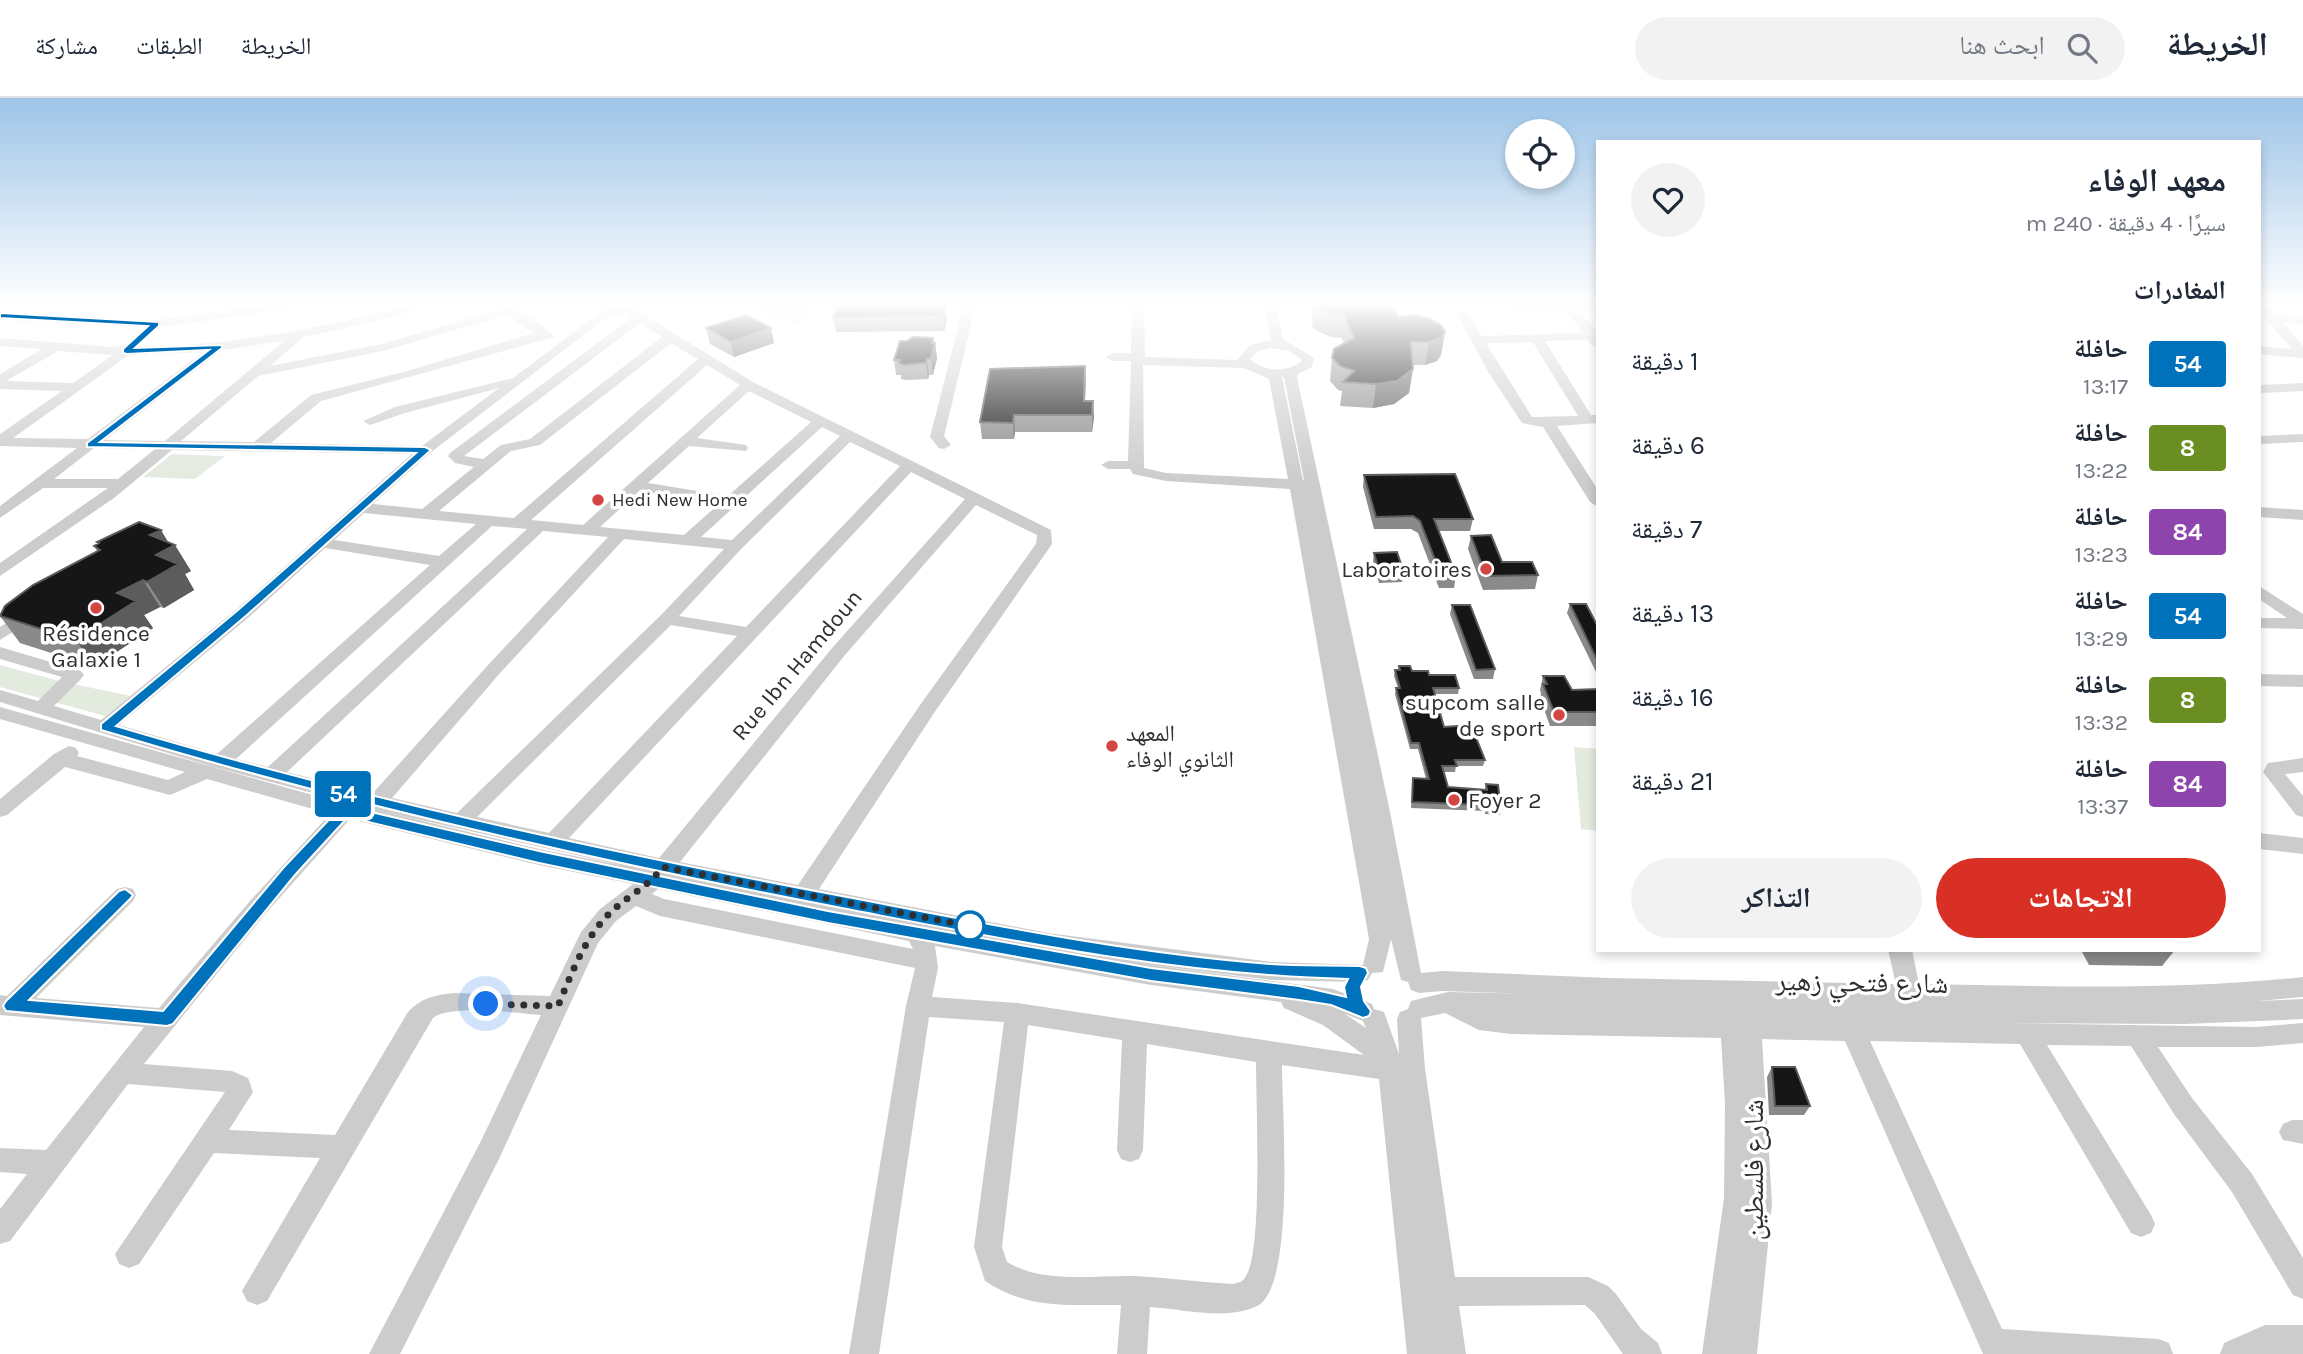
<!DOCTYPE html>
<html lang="ar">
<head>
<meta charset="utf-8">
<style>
  body { margin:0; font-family:Karla,"Noto Naskh Arabic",sans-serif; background:#f2f2f3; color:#1f2937; direction:rtl; height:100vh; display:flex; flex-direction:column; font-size:26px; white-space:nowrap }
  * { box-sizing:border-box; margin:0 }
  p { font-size:23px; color:#747a83 }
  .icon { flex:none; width:38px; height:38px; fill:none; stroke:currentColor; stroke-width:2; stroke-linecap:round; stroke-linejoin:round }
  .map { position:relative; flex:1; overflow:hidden; direction:ltr }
  .details { position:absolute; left:1596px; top:42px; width:665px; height:812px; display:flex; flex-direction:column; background:#fff; border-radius:0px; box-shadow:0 4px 10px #0003; direction:rtl }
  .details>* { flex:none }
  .badge { padding:0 14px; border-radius:5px; font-size:24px; line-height:46px }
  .controls { position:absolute; left:1505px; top:21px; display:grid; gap:14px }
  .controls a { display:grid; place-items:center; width:70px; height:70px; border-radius:50%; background:#fff; box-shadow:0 4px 10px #0003; font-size:35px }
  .you { position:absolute; width:35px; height:35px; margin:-18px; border:5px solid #fff; border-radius:50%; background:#1a73e8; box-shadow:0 0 0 10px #1a73e833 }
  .map>.badge { position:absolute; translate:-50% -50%; box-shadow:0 0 0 4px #fff }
  h2 { padding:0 35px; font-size:26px; line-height:63px }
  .round { display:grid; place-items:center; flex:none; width:74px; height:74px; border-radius:37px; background:#f2f2f3 }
  .headline { display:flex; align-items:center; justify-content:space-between; height:119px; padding:0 35px }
  h1 { font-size:33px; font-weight:700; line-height:52px }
  .action { display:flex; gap:14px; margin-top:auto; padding:14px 35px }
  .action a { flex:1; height:80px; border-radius:42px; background:#d93025; color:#fff; font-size:28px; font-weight:700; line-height:80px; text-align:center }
  .action a+a { background:#f2f2f3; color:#1f2937 }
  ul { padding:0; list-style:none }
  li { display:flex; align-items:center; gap:21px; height:84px; padding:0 35px }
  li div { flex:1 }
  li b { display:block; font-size:26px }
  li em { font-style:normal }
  li .badge { min-width:77px; font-weight:700; text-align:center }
  header { display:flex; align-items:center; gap:42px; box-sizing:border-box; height:98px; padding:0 35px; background:#fff; border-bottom:2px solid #e0e1e3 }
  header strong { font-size:33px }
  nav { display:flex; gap:38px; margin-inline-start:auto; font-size:24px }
  .search { width:490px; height:63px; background:#f2f2f3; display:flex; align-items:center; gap:18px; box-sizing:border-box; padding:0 24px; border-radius:38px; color:#747a83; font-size:26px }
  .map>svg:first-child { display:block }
</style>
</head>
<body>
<header>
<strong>الخريطة</strong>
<div class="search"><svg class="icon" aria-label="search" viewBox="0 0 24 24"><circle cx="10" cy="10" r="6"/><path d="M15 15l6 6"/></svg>ابحث هنا</div>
<nav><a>الخريطة</a><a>الطبقات</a><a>مشاركة</a></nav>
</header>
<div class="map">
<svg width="2303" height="1256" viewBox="0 0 2303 1256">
  <rect width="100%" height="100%" fill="#fff"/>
  <!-- green -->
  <path fill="#e3eade" d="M761 206H809L799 227 782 218 774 220 753 209Z
    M172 356 221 358H225L195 381 143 379Z
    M0 567 63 584 131 598 105 618 0 589Z
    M1574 649 1598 651V733L1581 731Z"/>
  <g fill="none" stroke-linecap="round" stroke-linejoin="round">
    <!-- minor -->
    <path fill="#ccc" fill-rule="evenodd" d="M267 206H297L291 210 156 230 0 222V214L156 222Z
      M414 206H434L396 218 304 239 270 268 381 246 498 212 493 206C513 206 541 225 555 239L321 303 271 345 422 348 499 290 405 315 370 327 363 323 395 309 513 280 599 215 602 211 598 206 631 209 753 284 1051 432 1052 446 934 615 819 791 1048 835 1272 864 1363 867 1369 841 1290 391 1166 383 1133 376 1130 371H1108L1101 367 1108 363H1128L1131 263H1112L1106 259 1112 255H1131L1132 206H1144L1145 259 1237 262 1250 247 1271 242 1264 206H1276L1283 241 1314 260 1312 269 1298 276 1297 280 1389 709 1421 875 1442 873 1609 880 1896 886 1888 852H1912L1919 886C2048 888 2175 893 2303 879V899L2259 903 2303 901V921L2184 926 2002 925 2257 929 2303 925V945L2257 949H2158L2192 1000 2252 1076 2303 1160V1201L2293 1197 2232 1094 2174 1016 2131 948 2047 947 2151 1117 2155 1126 2151 1135 2141 1139 2131 1135 2020 946 1870 943 2002 1231 2158 1241 2169 1245 2173 1256H1983L1845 943 1762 941 1772 1106 1757 1256H1702L1724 1100 1725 1006 1721 940 1511 936 1479 932 1445 915 1421 920 1425 971 1455 1179H1588L1608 1188 1616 1196 1641 1231 1658 1245 1662 1256H1623L1595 1216 1585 1207 1459 1208 1466 1256H1407L1379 981 1282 967C1282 1011 1296 1189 1257 1208 1226 1223 1184 1211 1150 1209L1147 1256H1117L1121 1207C1069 1206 1030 1213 985 1183L974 1149 1004 924 929 919 879 1256H849L906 908 915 870 660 818 636 808 616 823 598 845 499 1061 400 1256H369L481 1043 541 917C518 915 450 906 433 920L267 1203 257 1207 247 1203 242 1193 320 1060 214 1055 139 1166 129 1170 119 1166 115 1156 225 994 128 986 10 1143 0 1146V1111L27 1076 0 1074V1050L46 1052 144 929 0 917V897L7 898 117 791 125 789 133 791 136 797 133 803 36 900 159 910 250 803 330 716 207 681 170 697 65 669 7 717 0 719V701L54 656 69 648 76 650 79 655 77 658 168 682 185 674 0 621V609L341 705 343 703 214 669 0 604V592L38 603 62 579 0 561V549L81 573 84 577 81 581 54 608 101 622 237 511 412 356 172 352 114 400 0 478V465L108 390H43L0 420V408L77 350 0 348V336L62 293 0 291V276L42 251 0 248V240L112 249 130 246 136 249C231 248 322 230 414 206ZM611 216H624L631 220 450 355 448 358 455 365 474 369 422 411 373 406 430 355ZM506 217 534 235 407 273 311 297 254 344 181 343 258 278 383 253ZM640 225 662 239 530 341 501 347 483 361 464 358ZM284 243 165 343 105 342 222 252ZM671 245 698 261 514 420 439 413 511 353 540 347ZM1271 250 1289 253 1301 261V264C1284 275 1265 274 1250 261L1258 253ZM58 253 113 257 73 285 6 283ZM203 254 88 341 13 340 129 257ZM707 267 740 287 583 427 531 422ZM1143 267 1244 270 1269 281 1288 381 1166 375 1144 370ZM1282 279H1284L1304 382H1303ZM749 293 811 324 728 398 648 385 689 348 746 353 748 350 746 347 697 340ZM822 329 840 338 732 442 701 439ZM850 344 900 368 746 529 679 518 742 450ZM94 350 155 351 118 381H54ZM911 374 965 401 833 549 659 760 569 740ZM639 393 719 406 684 437 600 429ZM976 407 1037 437 1036 446 920 607 798 787 680 764 845 557ZM364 415 476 426 439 458 334 442ZM492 428 527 431 268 669 236 661ZM543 433 608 439 489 566 372 696 287 674ZM624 441 724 451 661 517 457 715 392 700 501 574ZM325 450 430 467 217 656 119 627 249 519ZM671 527 737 538 549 735 477 719ZM381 713 625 768 539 751ZM350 721 539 767 633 786 600 811 581 834 550 898 454 895C435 897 421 900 408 914L335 1037 229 1032 253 994 248 980 232 973 144 966 266 815ZM658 791 909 843 913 851 664 801 652 796ZM1391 841 1401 882 1408 884 1411 892 1419 895 1442 893 1532 896 1448 894 1411 903 1408 911 1400 914 1397 921 1399 956 1384 914 1374 911 1372 906 1333 891 1128 864 1272 882 1360 884 1368 882 1372 875 1383 874ZM935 848 1151 887 1281 904 1284 910 1323 927 1364 957 1017 905 932 899 938 870ZM1345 916 1363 923 1366 930ZM1028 927 1122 942 1117 1052 1121 1061 1130 1064 1139 1061 1143 1052 1147 946 1256 964C1256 1003 1263 1152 1246 1178 1243 1184 1238 1185 1233 1186 1200 1184 1168 1180 1135 1178 1094 1177 1042 1186 1007 1164L1002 1149Z
      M964 206H976L944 338 951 347 944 351 939 350 930 339Z
      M1486 206H1598V213H1579L1598 234V249L1593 248 1588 242 1545 243 1591 317H1598V325L1557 328 1598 392V409L1590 404 1543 329 1522 325 1487 272 1456 214 1466 211 1482 238 1583 235 1566 213 1492 210ZM1533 244 1578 318 1532 319 1486 245Z
      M2259 206H2266L2276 217 2303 218V226L2282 224 2303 248V260L2259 256V248L2292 251 2259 213Z
      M2303 285V293L2259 295V287Z
      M2303 336V344L2259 346V338Z
      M2259 409 2303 412V422L2259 419Z
      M2259 488 2303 516V531L2259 530V520H2287L2259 501Z
      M31 510 40 515 37 519 0 542V529Z
      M2259 576 2303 577V589L2259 588Z
      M2303 660V674L2285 676 2303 698V719L2296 717 2263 674 2268 665Z
      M2259 735 2303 740V756L2259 751Z
      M2292 1022H2303V1046L2283 1042 2279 1034 2283 1026Z
      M2265 1227H2303V1256H2220L2224 1245Z"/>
  </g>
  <!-- wall -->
  <path fill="#8a8a8a" d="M945 206 947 221 944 233 836 234 833 219Z
    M1313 206H1386L1400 219 1445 234 1441 257 1437 263 1425 267H1413L1409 295 1394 306 1373 310 1340 308 1342 293 1338 292 1330 283 1332 260 1344 245 1342 240 1331 239 1317 233 1312 228Z
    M706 230H771L774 245 734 259 710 246Z
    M933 240 934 245H935L937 260 933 277H929L928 281 906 282 901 281V277H896L894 262 907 243Z
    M1085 268V303H1093L1094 319 1092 334H1015L1014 341H982L980 324Z
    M1364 377 1473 421 1470 433H1439L1456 477 1454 490H1439L1418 435 1411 431H1374L1363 389Z
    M1471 438 1502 464 1538 477 1535 491 1483 492 1468 451Z
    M97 444H168L191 473 185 476 194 492 164 510 160 509 144 517 153 530 112 557 114 560 95 569 20 545 0 518 98 454 94 448 98 445Z
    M1374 455 1404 475 1402 484 1379 485 1373 464Z
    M1570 506 1598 529V578L1567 515Z
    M1452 507 1495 571 1493 581H1474L1450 516Z
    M1399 568 1412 573 1429 577 1459 590 1458 596H1434L1444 629 1485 662 1483 668H1456L1455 674H1444L1448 689 1485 692 1486 686 1501 711 1500 717 1485 716V713L1411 710 1413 680 1426 681 1418 651H1410L1395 596 1396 590H1398L1394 578 1395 572H1398Z
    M1543 578 1572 592 1598 591V628H1550L1540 600 1541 595 1540 592Z
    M2081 852H2175L2162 868 2089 867Z
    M1772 969 1810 1008 1804 1017H1769L1767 979Z"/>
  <!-- shaded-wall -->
  <path fill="#5c5c5c" d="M945 206 947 221 944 233 943 218Z
    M771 230 774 245 734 259 731 244Z
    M1445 234 1441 257 1437 263 1425 267 1429 244Z
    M933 240 934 248 935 245 937 260 933 277 931 261Z
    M927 261 929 277 928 281 926 265Z
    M1085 268 1086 284 1084 319V303Z
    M1413 271 1409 295 1394 306 1373 310 1376 286Z
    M1093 303 1094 319 1092 334V317Z
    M1014 317 1015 334 1014 341 1013 325Z
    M161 432 171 449 175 447 191 473 185 476 194 492 164 510 147 484 156 457 150 437Z
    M143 482 160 509 144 517 153 530 112 557 114 560 95 569 76 542 92 531 117 495Z"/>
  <!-- building -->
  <path fill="#161616" stroke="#5c5c5c" stroke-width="2" d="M838 206H945L943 218 833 219Z
    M1314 206H1386L1400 219 1415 217 1430 221 1441 227 1445 234 1441 240 1429 244H1411L1413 271 1397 283 1376 286 1343 284 1354 273 1340 268 1332 260 1334 251 1354 240 1344 217 1333 216 1319 211Z
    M746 217 771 230 731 244 706 230Z
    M913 239 933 240 932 245H935L931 261H927L926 265 904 267 899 265 900 262H894L900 243H907Z
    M1085 268 1084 303H1093L1092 317H1014L1013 325 980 324 990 271Z
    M1455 376 1473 421H1434L1456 477H1441L1420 423 1413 418 1376 419 1364 377Z
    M139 424 161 432 150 437 175 447 156 457 178 466 147 484 143 482 117 495 136 503 92 531 96 532 76 542 0 518 5 508 33 487 100 452 94 448 99 445 97 444Z
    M1491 437 1502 464H1532L1538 477 1486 478 1471 438Z
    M1397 454 1404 475 1380 476 1374 455Z
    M1570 506H1586L1598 529V564Z
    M1452 507H1470L1495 571 1476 572Z
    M1399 568H1410L1412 573H1428L1429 577H1455L1459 590H1433L1444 629 1471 627 1485 662H1455L1457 668H1442L1448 689 1487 692 1486 686 1498 687 1501 711 1487 710 1486 707 1412 704 1413 680 1429 681 1419 645H1411L1396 590H1400L1395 572H1400Z
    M1543 578H1564L1572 592 1598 591V614H1554L1543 586H1547Z
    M1772 969H1795L1810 1008H1775Z"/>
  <!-- sky -->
  <linearGradient id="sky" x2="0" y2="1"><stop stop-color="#9dc4e8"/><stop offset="0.54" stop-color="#fff"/><stop offset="1" stop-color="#fff" stop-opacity="0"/></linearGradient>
  <rect width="2303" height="382" fill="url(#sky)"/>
  <!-- line -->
  <path fill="#0072bc" stroke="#fff" stroke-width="2" d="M0 215 159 224V228L135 250 222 247V250L100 344 425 349 431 352 247 517 116 628C354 699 598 752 842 798 984 825 1126 855 1270 866 1300 868 1330 867 1360 868L1366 870 1368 875 1361 889 1364 903 1371 913 1369 918 1363 920 1331 907 1299 902 1151 883 828 825 539 765 348 719 295 777 173 926 167 928 6 913 3 908 6 903 119 793 125 791 133 797 130 801 29 902 163 913 284 769 340 710 345 708 539 753 828 813 1151 870 1299 888 1346 899 1344 889 1348 881C1178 877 1013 843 847 811 596 763 346 706 101 632V626L238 512 416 355 87 349V345L209 252 127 256 123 255V251L148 228 0 220Z"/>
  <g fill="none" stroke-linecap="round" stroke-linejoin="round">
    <!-- walk -->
    <path stroke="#2f2f2f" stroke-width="7" stroke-dasharray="0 12.6" d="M486 906 558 908C571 877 583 843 607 818 624 800 648 789 663 769L974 829 970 828"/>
  </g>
  <!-- markers -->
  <g fill="#d24644" stroke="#fff" stroke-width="2.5">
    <circle cx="598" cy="402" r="7"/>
    <circle cx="1486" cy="471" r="7"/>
    <circle cx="96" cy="510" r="7"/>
    <circle cx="1559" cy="617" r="7"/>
    <circle cx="1112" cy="648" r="7"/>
    <circle cx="1454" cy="702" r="7"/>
  </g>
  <circle fill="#fff" stroke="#0072bc" stroke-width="3.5" cx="970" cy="828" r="14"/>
  <g text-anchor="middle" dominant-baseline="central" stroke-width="7" stroke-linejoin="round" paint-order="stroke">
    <!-- far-poi labels -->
    <g font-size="19" fill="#2f2f2f" stroke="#fff" text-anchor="start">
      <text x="612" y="402">Hedi New Home</text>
    </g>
    <!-- poi labels -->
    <g font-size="23" fill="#2f2f2f" stroke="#fff" text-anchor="end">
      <text x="1472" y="471">Laboratoires</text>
      <text x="96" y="535" text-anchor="middle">Résidence<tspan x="96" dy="26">Galaxie 1</tspan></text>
      <text x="1545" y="604">supcom salle<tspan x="1545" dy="26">de sport</tspan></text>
      <text x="1126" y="635" text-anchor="start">المعهد<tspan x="1126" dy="26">الثانوي الوفاء</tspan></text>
      <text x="1468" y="702" text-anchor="start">Foyer 2</text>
    </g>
    <!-- street labels -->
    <g font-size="23" fill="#2f2f2f" stroke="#fff">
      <text transform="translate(797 567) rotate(-50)">Rue Ibn Hamdoun</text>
    </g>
    <!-- near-street labels -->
    <g font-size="28" fill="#2f2f2f" stroke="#fff">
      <text transform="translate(1862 884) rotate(1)">شارع فتحي زهير</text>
      <text transform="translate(1753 1072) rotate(-90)">شارع فلسطين</text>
    </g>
  </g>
</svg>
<div class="controls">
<a><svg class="icon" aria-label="locate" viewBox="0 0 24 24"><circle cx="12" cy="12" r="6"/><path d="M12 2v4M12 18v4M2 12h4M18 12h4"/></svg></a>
</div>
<div class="you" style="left:486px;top:906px"></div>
<b class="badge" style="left:343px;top:696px;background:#0072bc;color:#fff">54</b>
<section class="details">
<div class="headline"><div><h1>معهد الوفاء</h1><p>سيرًا · 4 دقيقة · 240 m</p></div><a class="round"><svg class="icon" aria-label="heart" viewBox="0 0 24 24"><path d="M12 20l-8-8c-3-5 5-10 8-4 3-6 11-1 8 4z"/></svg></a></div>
<h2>المغادرات</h2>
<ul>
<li><span class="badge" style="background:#0072bc;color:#fff">54</span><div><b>حافلة</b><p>13:17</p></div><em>1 دقيقة</em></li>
<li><span class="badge" style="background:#6b8e23;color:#fff">8</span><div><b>حافلة</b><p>13:22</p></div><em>6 دقيقة</em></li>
<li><span class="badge" style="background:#8e44ad;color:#fff">84</span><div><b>حافلة</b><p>13:23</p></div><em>7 دقيقة</em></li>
<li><span class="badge" style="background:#0072bc;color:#fff">54</span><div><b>حافلة</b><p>13:29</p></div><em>13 دقيقة</em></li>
<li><span class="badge" style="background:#6b8e23;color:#fff">8</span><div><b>حافلة</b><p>13:32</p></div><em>16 دقيقة</em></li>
<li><span class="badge" style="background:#8e44ad;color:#fff">84</span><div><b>حافلة</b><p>13:37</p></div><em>21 دقيقة</em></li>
</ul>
<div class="action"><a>الاتجاهات</a><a>التذاكر</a></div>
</section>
</div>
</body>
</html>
